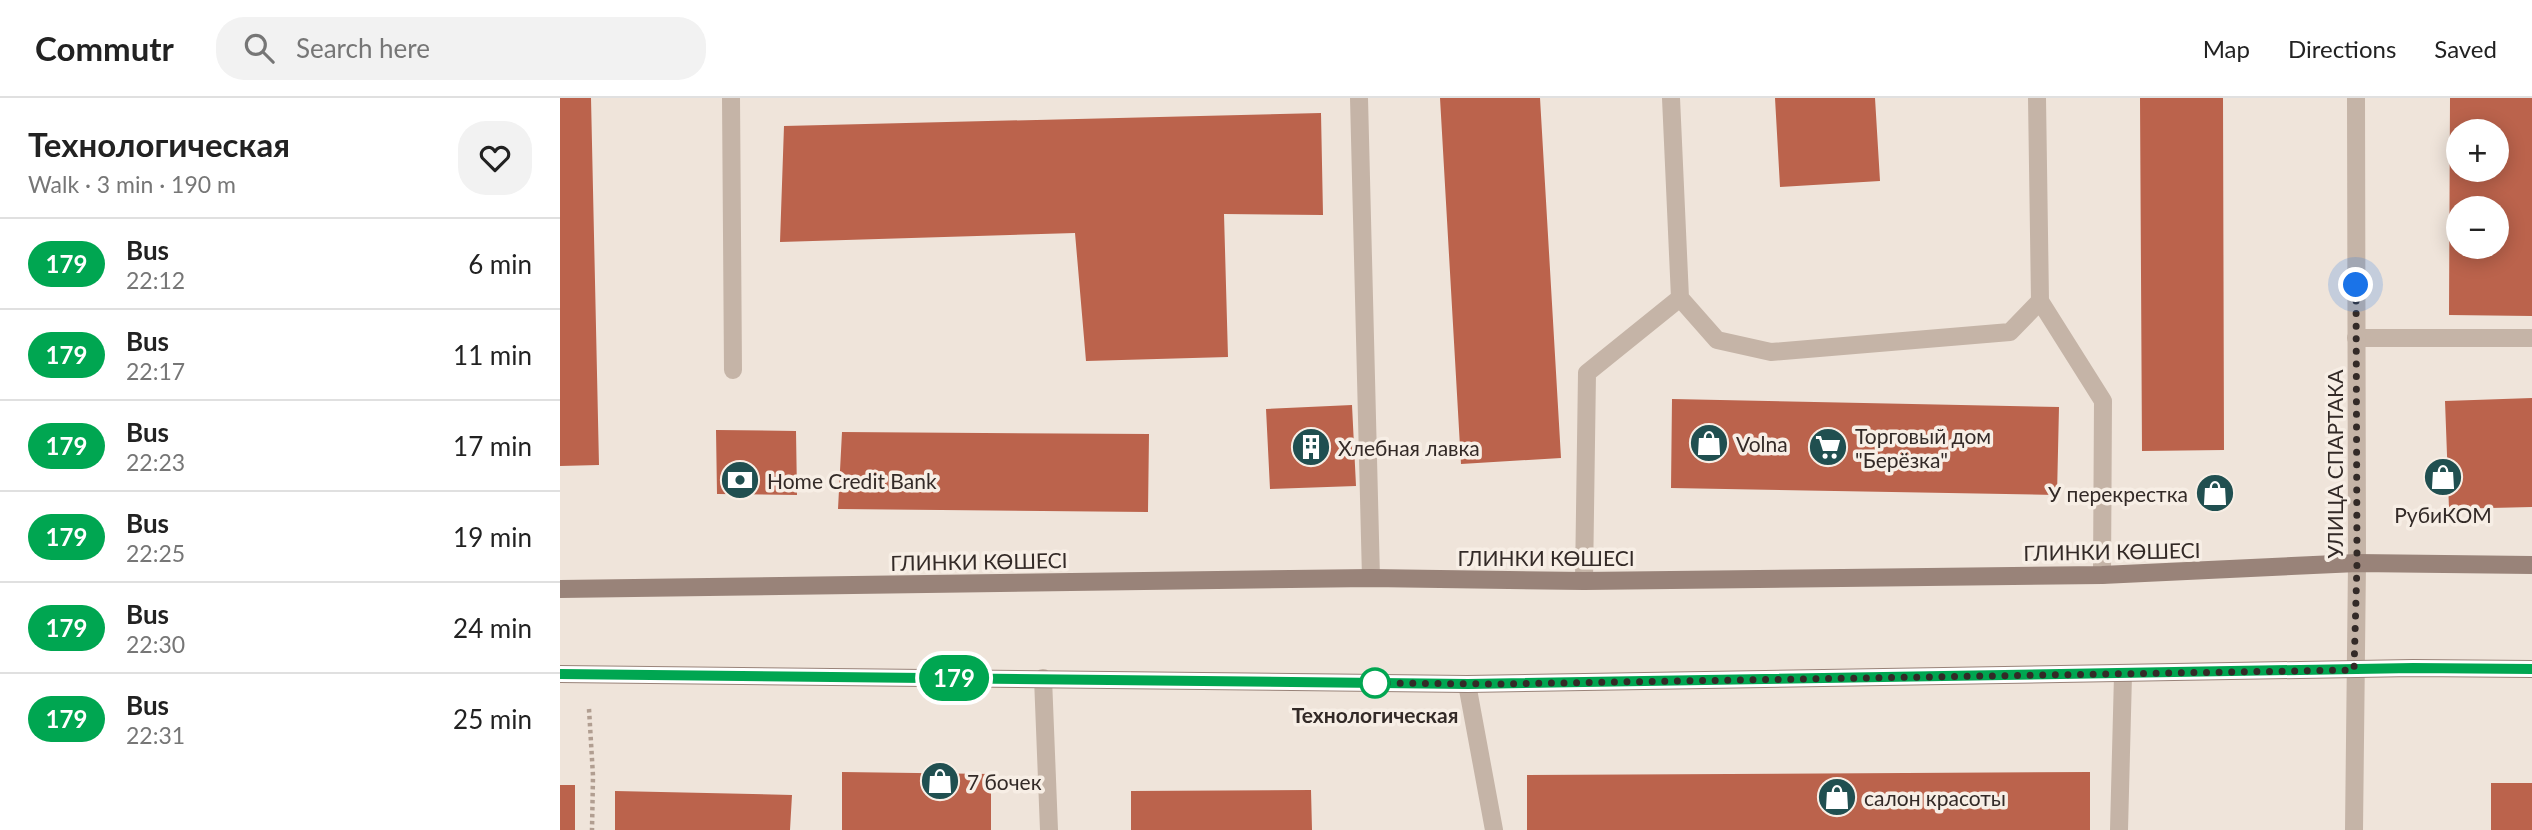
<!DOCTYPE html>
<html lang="en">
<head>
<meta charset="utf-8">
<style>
  body { margin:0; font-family:Lato,sans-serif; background:#f2f2f2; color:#222; height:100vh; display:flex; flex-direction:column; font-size:26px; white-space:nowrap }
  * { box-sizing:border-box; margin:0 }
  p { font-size:23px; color:#767676 }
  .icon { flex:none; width:38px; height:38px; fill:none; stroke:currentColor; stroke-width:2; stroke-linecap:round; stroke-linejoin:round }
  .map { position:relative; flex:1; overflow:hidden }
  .side { display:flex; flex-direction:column; background:#fff; width:560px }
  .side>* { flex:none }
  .badge { padding:0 14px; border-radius:23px; font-size:24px; line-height:46px }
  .tools { position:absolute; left:1886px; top:21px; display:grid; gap:14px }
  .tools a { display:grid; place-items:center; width:63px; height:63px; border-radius:50%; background:#fff; box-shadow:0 4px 18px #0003; font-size:35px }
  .you { position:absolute; width:35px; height:35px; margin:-18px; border:5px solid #fff; border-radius:50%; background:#1a73e8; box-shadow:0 0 0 10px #1a73e833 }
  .map>.badge { position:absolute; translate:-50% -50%; box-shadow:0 0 0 4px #fff }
  .round { display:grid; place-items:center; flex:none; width:74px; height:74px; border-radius:28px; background:#f2f2f2 }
  .head { display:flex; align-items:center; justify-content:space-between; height:119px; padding:0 28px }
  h1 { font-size:33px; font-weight:700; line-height:52px }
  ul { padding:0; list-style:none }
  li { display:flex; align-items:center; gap:21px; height:91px; padding:0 28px; border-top:2px solid #e0e0e0 }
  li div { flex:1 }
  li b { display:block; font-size:26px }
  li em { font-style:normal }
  li .badge { min-width:77px; font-weight:700; text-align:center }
  header { display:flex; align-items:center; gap:42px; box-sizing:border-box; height:98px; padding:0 35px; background:#fff; border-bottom:2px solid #e0e0e0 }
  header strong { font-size:33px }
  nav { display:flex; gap:38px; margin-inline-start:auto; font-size:24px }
  .search { width:490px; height:63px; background:#f2f2f2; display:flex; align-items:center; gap:18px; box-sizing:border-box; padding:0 24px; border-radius:28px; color:#767676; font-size:26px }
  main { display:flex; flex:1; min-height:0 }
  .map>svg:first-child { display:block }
</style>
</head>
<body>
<header>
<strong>Commutr</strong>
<div class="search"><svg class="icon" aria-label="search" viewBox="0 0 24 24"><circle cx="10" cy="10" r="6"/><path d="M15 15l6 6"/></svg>Search here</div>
<nav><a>Map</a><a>Directions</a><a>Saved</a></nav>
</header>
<main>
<section class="side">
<div class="head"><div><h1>Технологическая</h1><p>Walk · 3 min · 190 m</p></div><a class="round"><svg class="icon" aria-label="heart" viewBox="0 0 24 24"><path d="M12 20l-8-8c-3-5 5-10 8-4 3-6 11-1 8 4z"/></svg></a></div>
<ul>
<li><span class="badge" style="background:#00a651;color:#fff">179</span><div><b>Bus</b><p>22:12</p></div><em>6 min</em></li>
<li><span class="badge" style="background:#00a651;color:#fff">179</span><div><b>Bus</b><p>22:17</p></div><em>11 min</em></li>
<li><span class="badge" style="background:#00a651;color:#fff">179</span><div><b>Bus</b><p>22:23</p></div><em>17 min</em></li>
<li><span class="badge" style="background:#00a651;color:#fff">179</span><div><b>Bus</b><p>22:25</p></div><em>19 min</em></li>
<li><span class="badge" style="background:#00a651;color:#fff">179</span><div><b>Bus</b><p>22:30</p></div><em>24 min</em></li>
<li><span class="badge" style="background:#00a651;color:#fff">179</span><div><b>Bus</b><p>22:31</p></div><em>25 min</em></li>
</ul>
</section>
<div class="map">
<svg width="1972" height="732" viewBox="0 0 1972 732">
  <rect width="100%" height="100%" fill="#efe4da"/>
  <!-- building -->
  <path fill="#bb634c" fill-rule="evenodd" d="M0 0H31L39 367 0 368Z
    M880 0H980L1001 360 901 366Z
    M1215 0H1315L1320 83 1220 89Z
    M1580 0H1663L1664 352 1582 353Z
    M1890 0H1972V218L1889 217ZM1899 33H1937V72H1899ZM1899 110H1937V149H1899Z
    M761 15 763 117 664 116 668 259 526 263 515 135 220 144 224 28Z
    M1972 300V409L1889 411 1885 303Z
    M1112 301 1499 309 1497 397 1111 390Z
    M792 307 796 388 710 391 706 311Z
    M156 332 236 333 237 397 157 396Z
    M282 334 589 336 588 414 278 411Z
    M282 674 431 676V732H282Z
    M1530 674V732H967V677Z
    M1931 685H1972V732H1931Z
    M0 687H15V732H0Z
    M751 692 752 732H571V693Z
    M55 693 232 697 230 732H55Z"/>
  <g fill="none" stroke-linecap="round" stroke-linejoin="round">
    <!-- path -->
    <path stroke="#b19e91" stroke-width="4.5" stroke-dasharray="3.5 3.5" stroke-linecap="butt" d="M29 611 33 678 32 732"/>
    <!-- service -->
    <path stroke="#c5b4a7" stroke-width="18" d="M171 0 173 272
      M799 0 811 480
      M1477 0 1480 203 1543 303 1542 477
      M1120 200 1157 242 1211 254 1450 234 1480 203
      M1796 240H1972
      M1024 483 1027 275 1120 200 1111 0
      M483 580 489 732
      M907 586 934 732
      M1559 732 1563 577"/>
    <!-- minor -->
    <path stroke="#c5b4a7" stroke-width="18" d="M1794 732 1797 465 1796 0"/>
    <!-- secondary -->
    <path stroke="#998379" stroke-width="18" d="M0 491 811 480 1024 483 1542 477 1797 465 1972 467
      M0 576 907 586 1853 570 1972 571"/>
  </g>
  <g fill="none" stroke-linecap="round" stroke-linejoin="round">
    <!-- line casing -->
    <g stroke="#fff" stroke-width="16">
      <path id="line" d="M0 576 908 586 1853 570 1972 571"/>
    </g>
    <!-- line -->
    <use href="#line" stroke="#00a651" stroke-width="10"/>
    <!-- walk -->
    <path stroke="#332a27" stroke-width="7" stroke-dasharray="0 12.6" d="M815 585 935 586 1794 572 1797 465 1796 187"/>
  </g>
  <!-- icons -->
  <defs>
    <g id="shop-disc" transform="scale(2.0125)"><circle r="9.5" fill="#204f50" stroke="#f7eee5"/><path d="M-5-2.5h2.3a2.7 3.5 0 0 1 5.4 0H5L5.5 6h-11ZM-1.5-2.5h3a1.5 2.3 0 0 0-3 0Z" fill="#fff"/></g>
    <g id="building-disc" transform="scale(2.0125)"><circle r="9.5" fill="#204f50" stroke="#f7eee5"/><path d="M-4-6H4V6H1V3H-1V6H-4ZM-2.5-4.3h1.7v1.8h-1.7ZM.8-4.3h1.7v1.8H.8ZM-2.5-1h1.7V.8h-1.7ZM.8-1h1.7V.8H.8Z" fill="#fff"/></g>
    <g id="supermarket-disc" transform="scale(2.0125)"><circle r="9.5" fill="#204f50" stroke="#f7eee5"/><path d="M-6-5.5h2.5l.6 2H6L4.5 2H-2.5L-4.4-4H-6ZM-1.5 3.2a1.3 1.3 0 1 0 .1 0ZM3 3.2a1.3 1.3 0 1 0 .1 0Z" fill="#fff"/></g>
    <g id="bank-disc" transform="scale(2.0125)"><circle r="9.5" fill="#204f50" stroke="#f7eee5"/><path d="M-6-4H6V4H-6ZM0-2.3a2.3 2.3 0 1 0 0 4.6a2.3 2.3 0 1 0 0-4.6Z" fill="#fff"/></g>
  </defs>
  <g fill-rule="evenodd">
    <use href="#shop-disc" x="1149" y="345"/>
    <use href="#building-disc" x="751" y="349"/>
    <use href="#supermarket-disc" x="1268" y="349"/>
    <use href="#shop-disc" x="1883" y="379"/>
    <use href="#bank-disc" x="180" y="382"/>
    <use href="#shop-disc" x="1655" y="395"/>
    <use href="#shop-disc" x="380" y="683"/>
    <use href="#shop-disc" x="1277" y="699"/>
  </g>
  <!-- markers -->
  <circle fill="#fff" stroke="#00a651" stroke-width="3.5" cx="815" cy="585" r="14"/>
  <g text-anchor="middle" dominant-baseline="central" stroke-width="7" stroke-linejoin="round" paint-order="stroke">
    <!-- poi labels -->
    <g font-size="21" fill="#332a27" stroke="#f7eee5" text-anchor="start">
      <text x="1295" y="337">Торговый дом<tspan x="1295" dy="24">"Берёзка"</tspan></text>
      <text x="1176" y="345">Volna</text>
      <text x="778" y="349">Хлебная лавка</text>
      <text x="207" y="382">Home Credit Bank</text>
      <text x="1628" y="395" text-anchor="end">У перекрестка</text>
      <text x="1883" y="416" text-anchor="middle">РубиКОМ</text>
      <text x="407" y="683">7 бочек</text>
      <text x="1304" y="699">салон красоты</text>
    </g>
    <!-- street labels -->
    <g font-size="21" fill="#332a27" stroke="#f7eee5">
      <text transform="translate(1774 366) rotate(-90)">УЛИЦА СПАРТАКА</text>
      <text transform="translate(1552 453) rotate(-1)">ГЛИНКИ КӨШЕСІ</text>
      <text x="986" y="459">ГЛИНКИ КӨШЕСІ</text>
      <text transform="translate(419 463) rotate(-1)">ГЛИНКИ КӨШЕСІ</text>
    </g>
    <!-- stop labels -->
    <g font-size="21" font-weight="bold" fill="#332a27" stroke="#f7eee5">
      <text x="815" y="616">Технологическая</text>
    </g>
  </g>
</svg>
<div class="tools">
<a>+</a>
<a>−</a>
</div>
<div class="you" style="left:1796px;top:187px"></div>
<b class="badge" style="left:394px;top:580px;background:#00a651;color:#fff">179</b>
</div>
</main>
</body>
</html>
